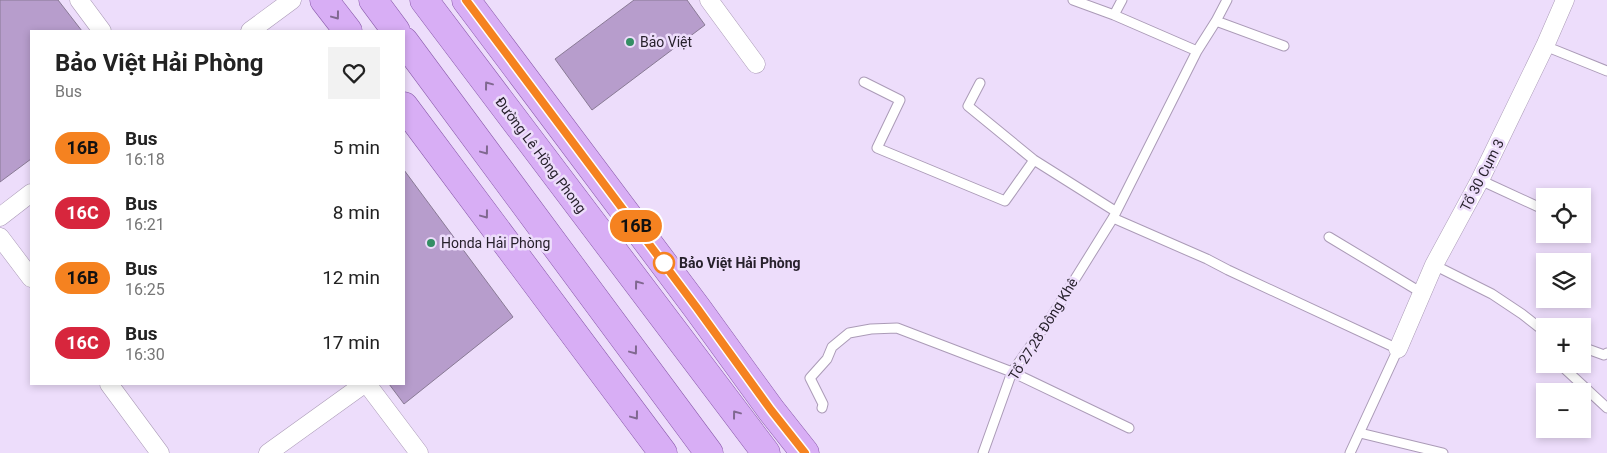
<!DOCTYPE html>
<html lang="en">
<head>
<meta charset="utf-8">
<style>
  body { margin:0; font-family:Roboto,sans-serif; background:#f2f2f2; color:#222; height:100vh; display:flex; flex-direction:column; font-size:19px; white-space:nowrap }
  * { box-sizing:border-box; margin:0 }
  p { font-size:16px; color:#767676 }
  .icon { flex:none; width:28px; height:28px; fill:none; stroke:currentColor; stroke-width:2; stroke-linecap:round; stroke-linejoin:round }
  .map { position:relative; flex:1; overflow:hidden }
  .panel { position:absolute; left:30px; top:30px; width:375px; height:355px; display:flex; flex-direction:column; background:#fff; border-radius:0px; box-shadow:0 2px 8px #0003 }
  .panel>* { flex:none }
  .badge { padding:0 10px; border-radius:16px; font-size:18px; line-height:32px }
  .controls { position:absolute; left:1536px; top:188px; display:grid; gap:10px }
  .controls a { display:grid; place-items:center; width:55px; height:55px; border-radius:0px; background:#fff; box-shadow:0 2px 8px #0003; font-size:25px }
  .map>.badge { position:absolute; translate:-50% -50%; box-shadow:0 0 0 2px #fff }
  .round { display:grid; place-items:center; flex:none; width:52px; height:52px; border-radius:0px; background:#f2f2f2 }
  .headline { display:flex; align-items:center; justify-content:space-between; height:85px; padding:0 25px }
  h1 { font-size:24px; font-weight:700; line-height:38px }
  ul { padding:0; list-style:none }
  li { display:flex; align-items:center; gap:15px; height:65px; padding:0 25px }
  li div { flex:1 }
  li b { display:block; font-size:19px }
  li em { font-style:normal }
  li .badge { min-width:55px; font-weight:700; text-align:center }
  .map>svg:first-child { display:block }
</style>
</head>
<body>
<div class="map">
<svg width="1607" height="453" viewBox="0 0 1607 453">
  <rect width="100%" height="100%" fill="#edddfb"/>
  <!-- building -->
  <path fill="#b79dcc" stroke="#897a95" d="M0 0H58L82 31H31V159L0 182Z
    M634 0H687L705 25 592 110 555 59Z
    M404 170 513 317 404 404 389 384H404Z"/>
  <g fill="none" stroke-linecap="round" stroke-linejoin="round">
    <!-- service casing -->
    <g stroke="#ab9bb7" stroke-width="11">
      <path id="service" d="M1073 0 1114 15 1197 51
        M1114 15 1122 0
        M1216 21 1284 46
        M1545 46 1607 71
        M864 82 900 100 877 148 1005 201 1034 160
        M980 83 968 106 1034 160 1115 211
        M1480 180 1545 210
        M1113 218 1207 259 1228 270 1398 349 1350 453
        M1329 237 1422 293
        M1434 265 1492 294 1522 314 1545 332
        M1582 347 1604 355 1607 353
        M1565 364V369L1607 408
        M822 408 823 404 810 378 827 359 832 347 849 333 871 329 897 328 1012 372 1129 428
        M1360 433 1443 453
        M983 453 1012 372 1052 316 1113 218 1197 51 1216 21 1227 0"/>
    </g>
    <!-- minor casing -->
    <g stroke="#ab9bb7" stroke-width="19">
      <path id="minor" d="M79 0 102 31
        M709 0 756 64
        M250 31 292 0
        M0 217 31 193
        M0 237 31 278
        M1398 349 1434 265 1480 180 1545 46 1565 0
        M109 384 160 453
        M367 384 419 453
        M268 453 364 384"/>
    </g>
    <!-- primary casing -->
    <g stroke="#895aaa" stroke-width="29">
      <path id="primary" d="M324 0 348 31
        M373 0 396 31
        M424 0 766 453
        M466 0 697 308 771 410 805 453
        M404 41 709 453
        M404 106 663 453"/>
    </g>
    <!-- service -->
    <use href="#service" stroke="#fff" stroke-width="9"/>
    <!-- minor -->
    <use href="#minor" stroke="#fff" stroke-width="18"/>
    <!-- primary -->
    <use href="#primary" stroke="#d8aef5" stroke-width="28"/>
  </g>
  <!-- one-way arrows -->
  <defs><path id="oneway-chevron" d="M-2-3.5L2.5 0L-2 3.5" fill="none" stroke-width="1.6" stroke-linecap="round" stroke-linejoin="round" transform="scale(1.25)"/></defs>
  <g stroke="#806890">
    <use href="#oneway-chevron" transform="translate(336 16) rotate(53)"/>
    <use href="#oneway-chevron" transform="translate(488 85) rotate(-127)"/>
    <use href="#oneway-chevron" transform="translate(485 151) rotate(53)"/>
    <use href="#oneway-chevron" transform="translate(485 215) rotate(53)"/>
    <use href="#oneway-chevron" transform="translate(638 284) rotate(-127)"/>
    <use href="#oneway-chevron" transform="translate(634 351) rotate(53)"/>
    <use href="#oneway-chevron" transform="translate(736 414) rotate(-127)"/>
    <use href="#oneway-chevron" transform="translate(635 416) rotate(53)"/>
  </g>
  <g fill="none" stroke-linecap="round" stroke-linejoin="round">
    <!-- line casing -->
    <g stroke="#fff" stroke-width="11">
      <path id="line" d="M466 0 697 308 771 410 805 453"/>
    </g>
    <!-- line -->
    <use href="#line" stroke="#f58220" stroke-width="8"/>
  </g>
  <!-- markers -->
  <g fill="#348e64" stroke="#edddfb" stroke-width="2">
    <circle cx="630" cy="42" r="5"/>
    <circle cx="431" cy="243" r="5"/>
  </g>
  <circle fill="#fff" stroke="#f58220" stroke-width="2.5" cx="664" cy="263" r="10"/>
  <g text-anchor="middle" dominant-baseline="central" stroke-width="5" stroke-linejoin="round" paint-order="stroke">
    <!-- poi labels -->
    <g font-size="14" fill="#27212c" stroke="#edddfb" text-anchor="start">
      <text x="640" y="42">Bảo Việt</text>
      <text x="441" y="243">Honda Hải Phòng</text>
    </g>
    <!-- street labels -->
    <g font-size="14" fill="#27212c" stroke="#edddfb">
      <text transform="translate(541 155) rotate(53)">Đường Lê Hồng Phong</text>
      <text transform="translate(1482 175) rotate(-63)">Tổ 30 Cụm 3</text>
      <text transform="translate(1043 329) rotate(-58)">Tổ 27,28 Đông Khê</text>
    </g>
    <!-- stop labels -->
    <g font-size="14" font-weight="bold" fill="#27212c" stroke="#edddfb" text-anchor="start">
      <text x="679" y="263">Bảo Việt Hải Phòng</text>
    </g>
  </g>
</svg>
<div class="controls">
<a><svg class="icon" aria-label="locate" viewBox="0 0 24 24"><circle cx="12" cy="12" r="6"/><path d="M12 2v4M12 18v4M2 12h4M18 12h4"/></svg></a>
<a><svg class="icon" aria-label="layers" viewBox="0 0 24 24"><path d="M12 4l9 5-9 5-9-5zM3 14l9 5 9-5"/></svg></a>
<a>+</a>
<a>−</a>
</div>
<b class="badge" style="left:636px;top:226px;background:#f58220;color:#111">16B</b>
<section class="panel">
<div class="headline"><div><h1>Bảo Việt Hải Phòng</h1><p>Bus</p></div><a class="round"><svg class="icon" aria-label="heart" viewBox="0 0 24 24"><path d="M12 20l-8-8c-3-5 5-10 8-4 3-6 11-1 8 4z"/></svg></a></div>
<ul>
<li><span class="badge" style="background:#f58220;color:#111">16B</span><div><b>Bus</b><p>16:18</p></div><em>5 min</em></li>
<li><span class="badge" style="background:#d7263d;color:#fff">16C</span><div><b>Bus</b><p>16:21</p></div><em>8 min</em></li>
<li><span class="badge" style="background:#f58220;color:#111">16B</span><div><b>Bus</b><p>16:25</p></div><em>12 min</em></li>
<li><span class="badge" style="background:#d7263d;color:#fff">16C</span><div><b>Bus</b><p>16:30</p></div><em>17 min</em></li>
</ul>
</section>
</div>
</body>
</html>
